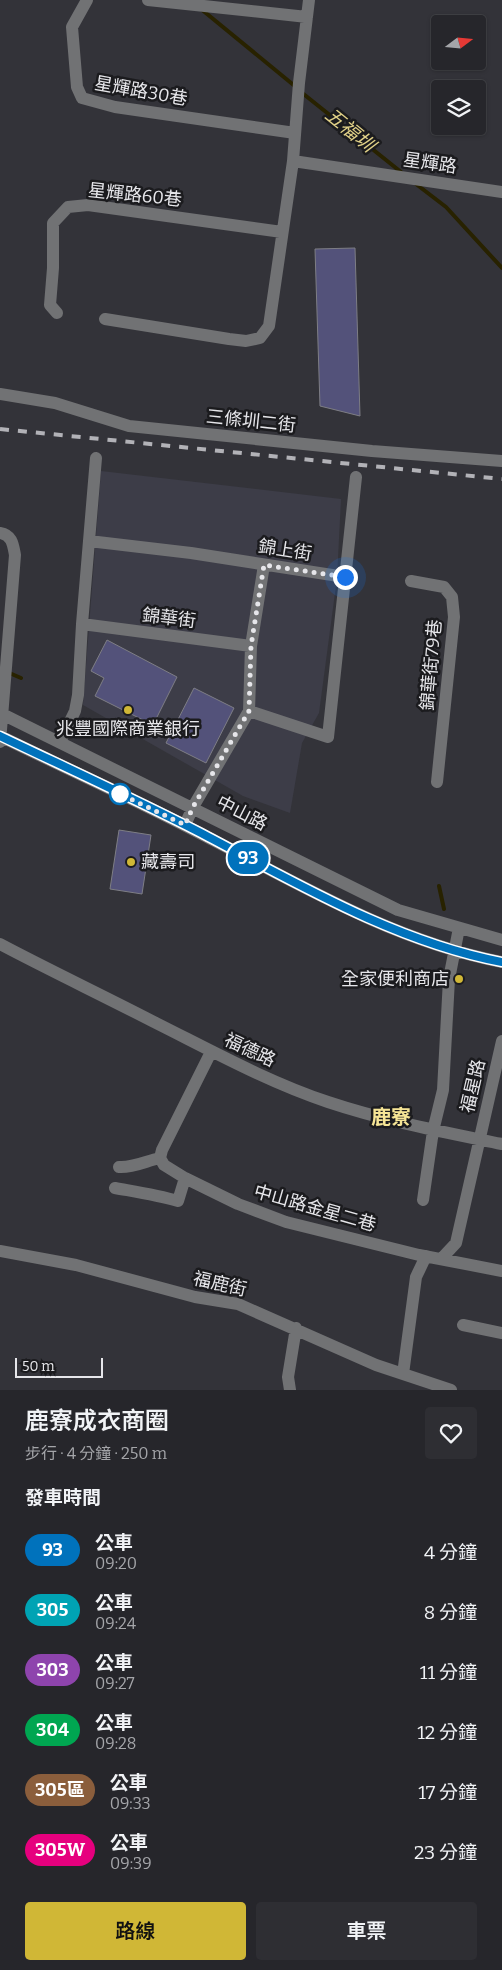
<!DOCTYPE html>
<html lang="zh-TW">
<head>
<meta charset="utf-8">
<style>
  body { margin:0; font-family:Bitter,"Noto Sans TC",serif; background:#2e2e33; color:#f1f3f6; height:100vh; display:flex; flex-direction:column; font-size:19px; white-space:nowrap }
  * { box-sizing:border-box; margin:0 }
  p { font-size:16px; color:#a4a5a9 }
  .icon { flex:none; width:28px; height:28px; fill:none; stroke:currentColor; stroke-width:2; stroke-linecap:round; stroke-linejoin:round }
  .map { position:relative; height:1390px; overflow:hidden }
  .side { display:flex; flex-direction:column; background:#26262b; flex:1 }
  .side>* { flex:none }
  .badge { padding:0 10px; border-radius:16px; font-size:18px; line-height:32px }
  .needle { width:32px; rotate:74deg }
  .tools { position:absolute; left:431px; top:15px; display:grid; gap:10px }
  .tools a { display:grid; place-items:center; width:55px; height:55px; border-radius:5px; background:#26262b; box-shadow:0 1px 4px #0004,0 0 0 1px #424347; font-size:25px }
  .scale { position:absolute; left:15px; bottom:12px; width:88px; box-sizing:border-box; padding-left:5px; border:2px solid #e6e6ea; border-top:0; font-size:14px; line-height:18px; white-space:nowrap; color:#e6e6ea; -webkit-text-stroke:4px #1b1b1e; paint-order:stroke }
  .you { position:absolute; width:25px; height:25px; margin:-12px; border:4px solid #fff; border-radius:50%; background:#1a73e8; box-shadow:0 0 0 8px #1a73e833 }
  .map>.badge { position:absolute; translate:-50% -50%; box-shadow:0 0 0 2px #fff }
  h2 { padding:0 25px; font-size:19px; line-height:45px }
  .round { display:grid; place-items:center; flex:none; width:52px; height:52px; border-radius:5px; background:#2e2e33 }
  .head { display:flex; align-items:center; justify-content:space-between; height:85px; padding:0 25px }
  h1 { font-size:24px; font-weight:600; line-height:38px }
  .primary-button { display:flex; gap:10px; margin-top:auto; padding:10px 25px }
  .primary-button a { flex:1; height:58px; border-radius:5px; background:#d0b736; color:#111; font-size:20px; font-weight:600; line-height:58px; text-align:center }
  .primary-button a+a { background:#2e2e33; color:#f1f3f6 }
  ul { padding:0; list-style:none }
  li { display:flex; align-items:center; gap:15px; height:60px; padding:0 25px }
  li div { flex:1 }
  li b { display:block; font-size:19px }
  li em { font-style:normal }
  li .badge { min-width:55px; font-weight:700; text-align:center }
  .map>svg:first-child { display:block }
</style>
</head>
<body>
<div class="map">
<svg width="502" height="1390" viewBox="0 0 502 1390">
  <rect width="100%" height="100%" fill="#333339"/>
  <!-- built -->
  <path fill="#3d3d48" d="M101 471 341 499 337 578 319 713 302 743 290 813 243 796 83 705Z"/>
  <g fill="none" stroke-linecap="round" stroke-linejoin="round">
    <!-- stream -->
    <path stroke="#282200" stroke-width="4" d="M201 9 296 87
      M301 92 401 172
      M416 184 446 207 502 268
      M7 672 21 678
      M439 886 444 909"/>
  </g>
  <!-- building -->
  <path fill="#53527a" stroke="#7e7e85" d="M355 248 360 416 320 406 315 249Z
    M107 640 177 677 153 725 95 696 104 678 91 671Z
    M194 688 234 708 206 763 166 743Z
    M119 830 151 835 142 894 110 889Z"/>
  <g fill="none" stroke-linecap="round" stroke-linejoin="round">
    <!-- minor -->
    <path stroke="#717274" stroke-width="12" d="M87 0 72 27 77 87 82 98 115 107 295 133
      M148 0 307 17
      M309 0 299 83 293 161 502 192
      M57 313 50 305 53 268V223L68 207 88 205 282 232
      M105 319 229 339 246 341 260 338 269 326 293 161
      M0 394 55 403 129 426 372 451 502 461
      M0 533C12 535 13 544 15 555L0 742
      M89 541 191 553 345 577
      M411 581 444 587 452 597 454 617 437 782
      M82 624 251 646
      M249 711 328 737 356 477
      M0 713 398 910 502 940
      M0 736C69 770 139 801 207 837 302 886 397 942 502 962
      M60 742 75 711 78 695 82 624 96 458
      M185 825 193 807 249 711 251 646 264 565
      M0 944C51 971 104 996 156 1023 212 1051 268 1082 328 1102 385 1121 444 1132 502 1144
      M211 1052 162 1150 160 1158 164 1165 185 1178 238 1204 286 1222 419 1255 502 1271
      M119 1167C133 1168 146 1161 160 1158
      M115 1188C137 1192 157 1195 178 1201L185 1178
      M423 1200 433 1131 443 1090 449 979 459 928
      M0 1251 76 1265 195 1297 238 1304 376 1365 451 1390
      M442 1258 456 1243 502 1041
      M463 1325 502 1333
      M403 1374 416 1277 426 1256
      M290 1390 288 1377 296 1328"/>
    <!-- rail -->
    <path stroke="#b2b2b7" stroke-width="4" stroke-dasharray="9 9" stroke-linecap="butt" d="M0 429 502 479"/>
  </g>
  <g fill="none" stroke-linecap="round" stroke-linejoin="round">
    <!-- line casing -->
    <g stroke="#fff" stroke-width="11">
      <path id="line" d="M0 736C67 768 135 799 201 833 296 883 396 942 502 962"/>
    </g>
    <!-- line -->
    <use href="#line" stroke="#0072bc" stroke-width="8"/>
    <!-- walk -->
    <path stroke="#e6e6ea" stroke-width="5" stroke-dasharray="0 9" d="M120 794 118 793 185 825 193 807 249 711 251 646 264 565 345 577"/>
  </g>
  <!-- markers -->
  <g fill="#d0b736" stroke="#1b1b1e" stroke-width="2">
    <circle cx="128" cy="710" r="5"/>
    <circle cx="131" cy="862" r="5"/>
    <circle cx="459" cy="979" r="5"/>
  </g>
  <circle fill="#fff" stroke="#0072bc" stroke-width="2.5" cx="120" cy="794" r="10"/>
  <g text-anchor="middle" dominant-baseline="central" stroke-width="5" stroke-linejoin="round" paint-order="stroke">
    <!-- street labels -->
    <g font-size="18" fill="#e6e6ea" stroke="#1b1b1e">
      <text transform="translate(141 91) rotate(10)">星輝路30巷</text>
      <text transform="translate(430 163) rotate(8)">星輝路</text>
      <text transform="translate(135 195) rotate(6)">星輝路60巷</text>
      <text transform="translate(251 421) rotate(6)">三條圳二街</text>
      <text transform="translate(285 550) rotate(9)">錦上街</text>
      <text transform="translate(169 618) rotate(7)">錦華街</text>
      <text transform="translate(431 665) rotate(-85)">錦華街79巷</text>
      <text transform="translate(242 813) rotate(27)">中山路</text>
      <text transform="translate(250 1050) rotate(25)">福德路</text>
      <text transform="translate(473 1086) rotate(-77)">福星路</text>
      <text transform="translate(315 1208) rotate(16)">中山路金星二巷</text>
      <text transform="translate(220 1284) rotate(13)">福鹿街</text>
    </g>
    <!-- poi labels -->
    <g font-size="18" fill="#e6e6ea" stroke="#1b1b1e">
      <text x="128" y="729">兆豐國際商業銀行</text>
      <text x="141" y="862" text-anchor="start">藏壽司</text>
      <text x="449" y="979" text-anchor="end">全家便利商店</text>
    </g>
    <!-- water labels -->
    <g font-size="19" font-style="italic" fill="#e1d188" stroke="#1b1b1e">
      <text transform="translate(350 130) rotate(39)">五福圳</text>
    </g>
    <!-- quarter labels -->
    <g font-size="20" font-weight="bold" fill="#f6e596" stroke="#1b1b1e">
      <text x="391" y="1117">鹿寮</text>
    </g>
  </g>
</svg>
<div class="tools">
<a><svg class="needle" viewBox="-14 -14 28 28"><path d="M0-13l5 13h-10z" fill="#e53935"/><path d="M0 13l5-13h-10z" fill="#a4a5a9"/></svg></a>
<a><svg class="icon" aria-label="layers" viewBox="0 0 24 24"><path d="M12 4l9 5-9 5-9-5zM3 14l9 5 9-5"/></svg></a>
</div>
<div class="scale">50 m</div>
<div class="you" style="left:345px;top:577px"></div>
<b class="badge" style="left:248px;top:858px;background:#0072bc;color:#fff">93</b>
</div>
<section class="side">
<div class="head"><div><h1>鹿寮成衣商圈</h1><p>步行 · 4 分鐘 · 250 m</p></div><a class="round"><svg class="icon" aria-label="heart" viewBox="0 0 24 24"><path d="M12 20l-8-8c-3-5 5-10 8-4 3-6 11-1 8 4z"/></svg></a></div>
<h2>發車時間</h2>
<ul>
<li><span class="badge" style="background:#0072bc;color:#fff">93</span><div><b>公車</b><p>09:20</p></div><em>4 分鐘</em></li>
<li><span class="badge" style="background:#00a3b4;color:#fff">305</span><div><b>公車</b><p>09:24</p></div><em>8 分鐘</em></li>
<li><span class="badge" style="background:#8e44ad;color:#fff">303</span><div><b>公車</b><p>09:27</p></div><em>11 分鐘</em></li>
<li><span class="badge" style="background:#00a651;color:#fff">304</span><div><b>公車</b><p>09:28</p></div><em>12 分鐘</em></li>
<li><span class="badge" style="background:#8b5e3c;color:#fff">305區</span><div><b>公車</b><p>09:33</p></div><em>17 分鐘</em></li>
<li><span class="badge" style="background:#e6007e;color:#fff">305W</span><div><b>公車</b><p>09:39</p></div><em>23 分鐘</em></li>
</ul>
<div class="primary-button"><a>路線</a><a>車票</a></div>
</section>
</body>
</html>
